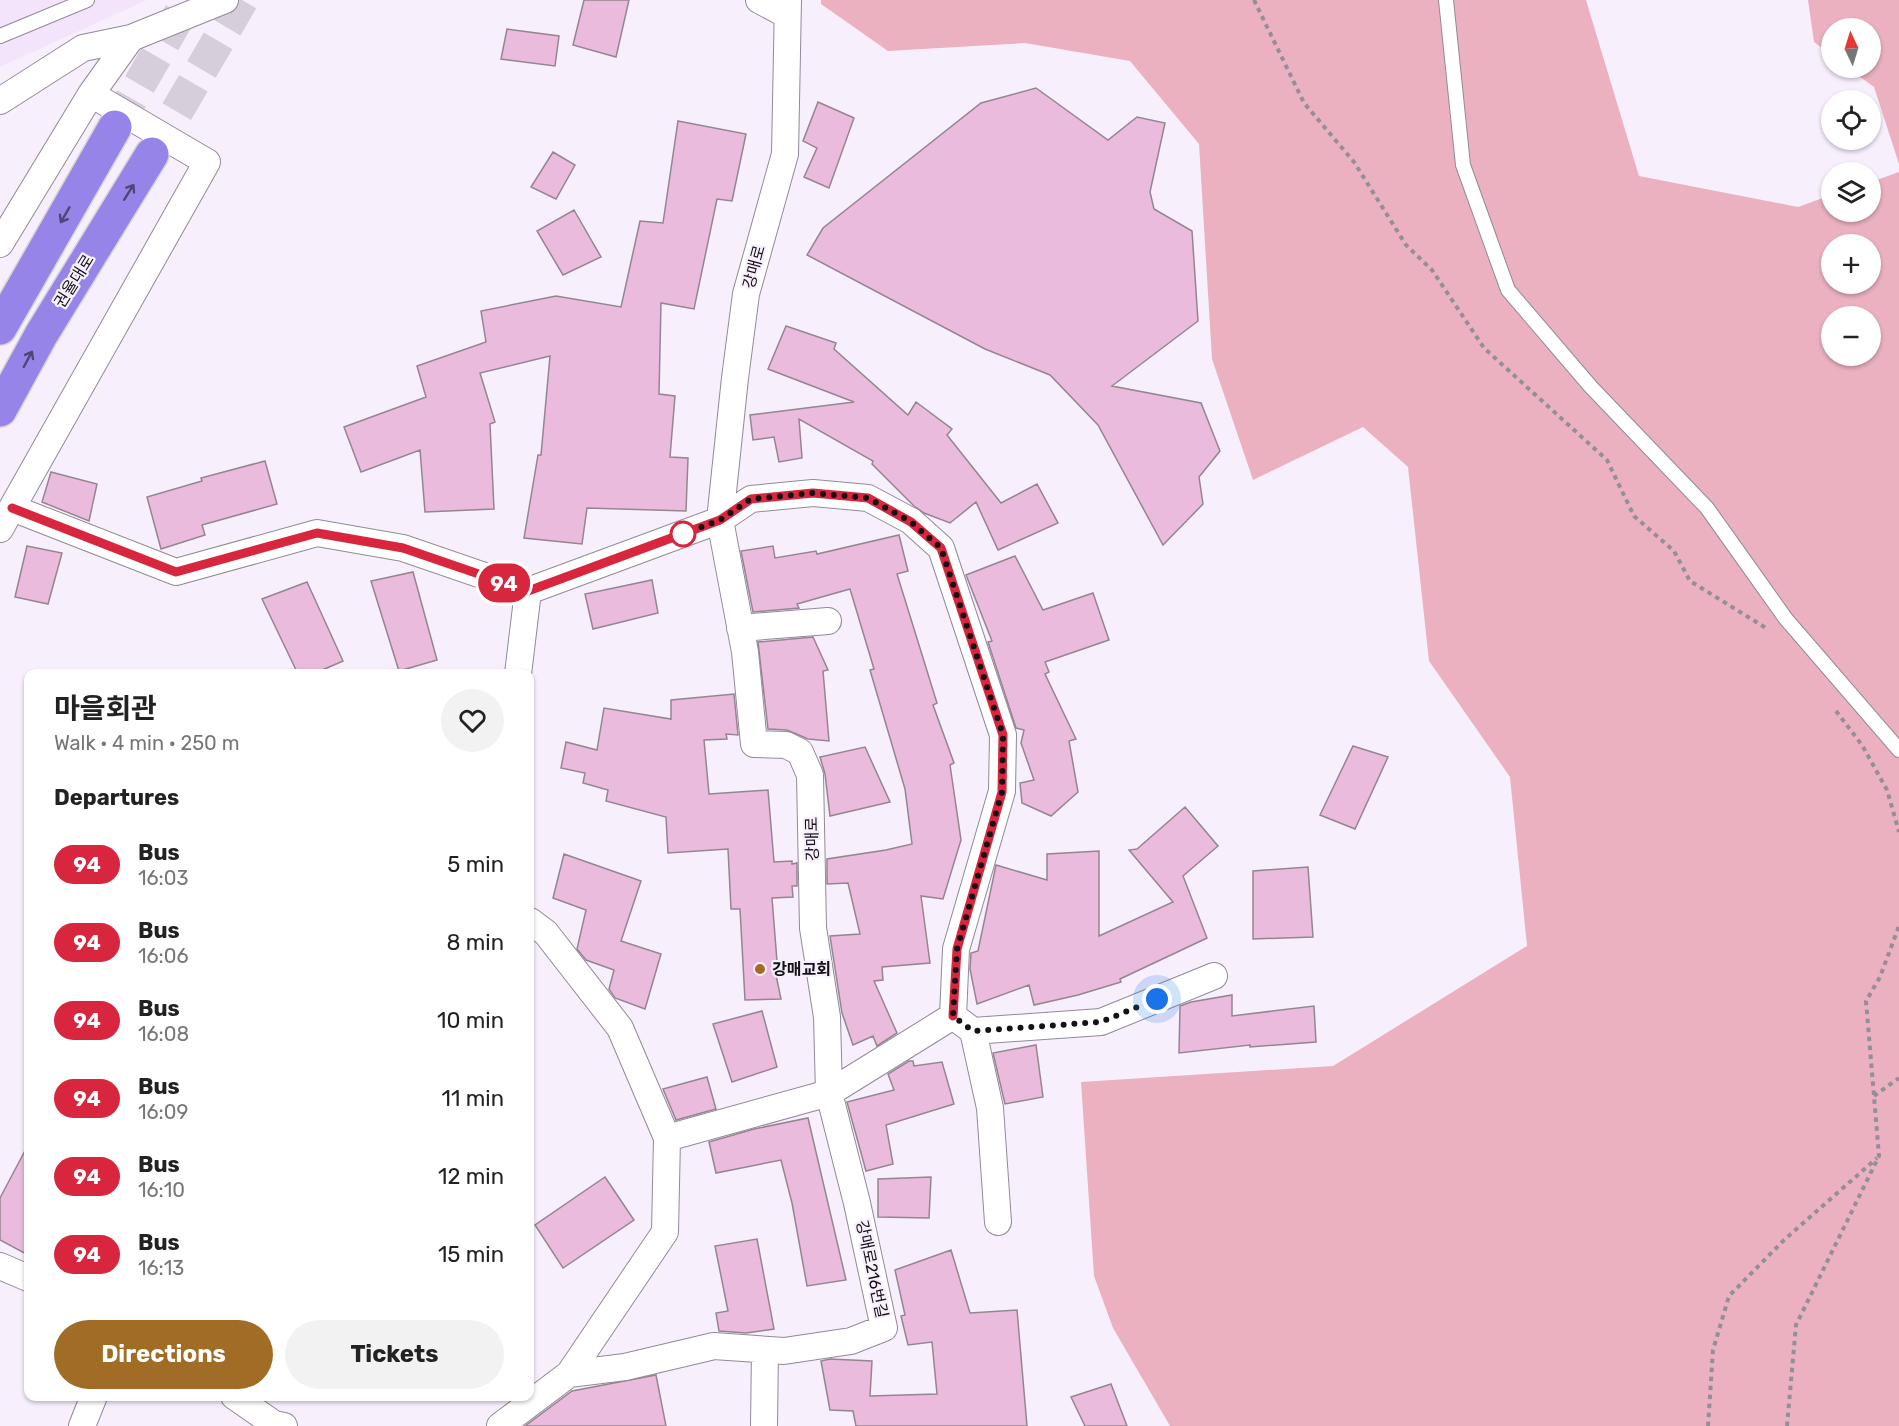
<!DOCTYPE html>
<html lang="en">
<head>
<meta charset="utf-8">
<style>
  body { margin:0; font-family:Rubik,"Noto Sans KR",sans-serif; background:#f2f2f2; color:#222; height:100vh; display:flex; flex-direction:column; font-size:22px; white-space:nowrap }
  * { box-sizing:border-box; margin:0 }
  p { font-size:20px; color:#767676 }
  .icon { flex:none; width:33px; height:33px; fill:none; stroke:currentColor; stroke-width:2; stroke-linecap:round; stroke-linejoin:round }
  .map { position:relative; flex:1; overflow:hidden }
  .side { position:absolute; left:24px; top:669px; width:510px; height:732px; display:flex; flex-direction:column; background:#fff; border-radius:12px; box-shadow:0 2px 4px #0004 }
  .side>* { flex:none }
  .badge { padding:0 12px; border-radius:20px; font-size:21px; line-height:39px }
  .needle { width:39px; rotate:356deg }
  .fabs { position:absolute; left:1821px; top:18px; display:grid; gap:12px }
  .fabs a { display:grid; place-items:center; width:60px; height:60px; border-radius:50%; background:#fff; box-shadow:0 2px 4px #0004; font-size:30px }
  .you { position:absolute; width:30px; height:30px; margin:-15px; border:4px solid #fff; border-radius:50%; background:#1a73e8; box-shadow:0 0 0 9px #1a73e833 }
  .map>.badge { position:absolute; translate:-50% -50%; box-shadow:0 0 0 3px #fff }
  h2 { padding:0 30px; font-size:22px; line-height:54px }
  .round { display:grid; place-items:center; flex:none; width:63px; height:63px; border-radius:32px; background:#f2f2f2 }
  .overview { display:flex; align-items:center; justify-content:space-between; height:102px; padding:0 30px }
  h1 { font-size:28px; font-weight:700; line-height:45px }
  .action { display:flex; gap:12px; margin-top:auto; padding:12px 30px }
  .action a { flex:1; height:69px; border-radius:36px; background:#a16c25; color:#fff; font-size:24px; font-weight:700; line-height:69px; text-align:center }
  .action a+a { background:#f2f2f2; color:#222 }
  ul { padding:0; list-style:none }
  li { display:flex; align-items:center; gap:18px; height:78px; padding:0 30px }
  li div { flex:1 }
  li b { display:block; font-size:22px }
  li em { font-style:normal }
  li .badge { min-width:66px; font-weight:700; text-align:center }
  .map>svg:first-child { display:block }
</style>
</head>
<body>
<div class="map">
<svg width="1899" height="1426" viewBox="0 0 1899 1426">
  <rect width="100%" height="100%" fill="#f8effd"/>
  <!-- built -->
  <path fill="#f3e4fc" d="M0 0H147L0 67Z"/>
  <!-- forest -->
  <path fill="#ebb1c1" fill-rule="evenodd" d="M821 0H1586L1639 176 1798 207 1831 195 1832 212H1870L1871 182 1899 172V1426H1170L1113 1328 1094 1276 1081 1082 1333 1066 1527 946 1510 777 1429 661 1408 467 1363 427 1253 480 1212 359 1199 144 1130 61 1025 43 888 51 821 4ZM1832 244H1870V284H1832ZM1832 316H1870V356H1832Z
    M1808 0H1899V164L1874 87 1848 68H1870V28H1832L1831 55 1814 42Z"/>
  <!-- building -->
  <path fill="#eabbdc" stroke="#958590" stroke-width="1.5" d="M584 0H629L616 57 573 45Z
    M507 29 559 36 555 66 501 59Z
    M1036 88 1108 140 1137 117 1165 123 1150 192 1154 209 1192 231 1198 321 1112 386 1201 403 1220 451 1199 477 1203 504 1163 545 1098 425 1050 375 985 349 807 255 823 228 981 103Z
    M818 102 854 118 829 188 804 177 817 148 803 141Z
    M678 121 746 134 732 201 717 199 694 309 661 303 659 394 675 396 670 457 688 458 686 511 587 508 582 544 524 538 538 455H541L550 356 480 373 495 422 490 424 494 509 425 512 420 450 361 472 344 427 426 397 417 366 486 342 481 311 556 296 621 307 640 221 663 223Z
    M553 152 575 165 556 199 531 187Z
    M574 210 601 257 563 275 537 231Z
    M786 326 836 343 834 349 908 415 916 402 952 429 947 435 1001 503 1037 484 1058 523 998 550 976 502 950 523 924 513 914 506 872 464 873 461 799 419 802 458 779 462 774 437 753 440 750 415 854 402 768 369Z
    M265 461 277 504 202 525 205 535 161 549 147 497 202 481 201 478Z
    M51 472 97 484 89 521 42 502Z
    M899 535 908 571 897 574 937 703 933 705 954 763 950 765 961 840 943 899 921 896 930 963 882 967 883 980 874 981 897 1033 877 1046 873 1036 853 1045 842 1013 830 936 860 934 848 883 827 884V859L886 850 912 844 905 789 870 670 874 669 850 589 797 604 799 608 753 612 741 551 773 546 775 558 816 551 817 554Z
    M27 546 62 553 48 604 15 597Z
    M1015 556 1043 610 1093 593 1109 640 1045 662 1049 672 1045 674 1076 739 1069 741 1078 792 1051 816 1022 803 1020 783 1034 780 1021 743 1024 730 1016 728 988 642 992 641 966 575Z
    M413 572 437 660 399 671 371 581Z
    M652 580 658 613 593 629 585 594Z
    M307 582 343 661 313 674H298L262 599Z
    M813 637 828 670 823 671 829 741 808 739 787 730 768 729 758 642Z
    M734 694 738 735 726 734 727 739 704 740 709 794 768 790 774 862 792 861V864L797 863V886H792L793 897 772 898 778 974 776 975 781 999 745 1000 740 909H731L728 849 668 853 666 817 606 801 608 790 583 783 585 773 561 768 566 742 597 750 604 708 671 719V700Z
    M1353 746 1388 757 1355 829 1320 815Z
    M865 747 890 802 830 816 825 774 820 757Z
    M1185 807 1218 846 1183 876 1207 938 1120 979 1121 982 1078 995 1034 1005 1029 985 977 1004 970 969 971 953 978 951 996 865 1047 880V854L1099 851V936L1173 902 1129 850 1137 849Z
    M564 854 641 881 621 941 661 954 645 1009 615 998 609 989 614 970 586 960 577 949 586 910 553 898Z
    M1308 867 1313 937 1253 939V871Z
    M1232 995V1016L1314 1006 1316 1042 1250 1047V1045L1179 1053 1180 1006 1191 1002Z
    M762 1011 777 1067 732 1082 713 1024Z
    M1036 1045 1043 1097 1005 1104 993 1053Z
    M909 1061H913L914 1066 942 1062 954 1104 886 1125 893 1164 866 1171 847 1102 894 1090 888 1074Z
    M707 1077 716 1109 676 1120 663 1089Z
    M808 1118 846 1280 807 1286 792 1203 781 1160 716 1173 709 1142 754 1129Z
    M28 1145V1255L0 1240V1198Z
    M605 1177 634 1220 563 1268 535 1225Z
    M931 1177 929 1218 878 1217V1179Z
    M757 1239 774 1329 746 1333 719 1331 716 1313 728 1311 715 1246Z
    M951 1250 970 1313 1017 1310 1027 1426H856L853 1411 830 1410 821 1361 830 1359 872 1361 870 1396 937 1394 932 1342 908 1345 901 1316 905 1315 895 1270Z
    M656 1375 666 1426H525L572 1391Z
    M1111 1384 1127 1426H1085L1071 1397Z"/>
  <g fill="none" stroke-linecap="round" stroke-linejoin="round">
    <!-- highway-tunnel -->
    <path stroke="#d6ceda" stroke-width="33" stroke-dasharray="33 16" stroke-linecap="butt" d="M115 127 188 0
      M152 154 242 0"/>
    <!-- lane casing -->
    <g stroke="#938998" stroke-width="16">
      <path id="lane" d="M1446 0 1463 165 1508 290 1591 387 1707 508 1786 619 1899 750
        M0 36 87 0"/>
    </g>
    <!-- street casing -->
    <g stroke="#938998" stroke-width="28">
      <path id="street" d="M759 0 787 15
        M91 94 131 38
        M0 101 83 48 131 38 225 0
        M0 244 91 94 207 162 0 529
        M12 508 176 572 317 533 403 548 528 591
        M740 628 828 621
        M518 674 528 591 720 520 735 378 746 294 785 154 788 0
        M973 1031 990 1108 998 1222
        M667 1138 829 1093 953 1016 973 1031 1101 1022 1214 976
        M0 1266 28 1278
        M569 1374 625 1367 714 1346 784 1351 851 1341 884 1328 857 1203 829 1093 827 1017 813 928 810 775 800 752 786 745 754 744 745 652 720 520 751 499 813 493 868 498 911 521 941 548 1003 735 1002 791 956 949 953 1016
        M234 1396 274 1424 284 1426
        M82 1426 94 1396
        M500 1426 569 1374 665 1232 667 1138 620 1028 546 933 530 921
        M764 1426 765 1350"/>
    </g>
    <!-- highway casing -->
    <g stroke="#d5d4d5" stroke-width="36">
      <path id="highway" d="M0 328 115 127
        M0 410 41 335 152 154"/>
    </g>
    <!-- path -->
    <path stroke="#948e98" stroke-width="4" stroke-dasharray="4.5 4.5" stroke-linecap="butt" d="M1254 0 1304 103 1354 162 1406 245 1432 270 1484 348 1607 460 1634 516 1674 551 1690 581 1766 628
      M1836 711 1862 745 1887 790 1899 832
      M1874 1096 1899 1078
      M1708 1426 1713 1350 1729 1296 1784 1240 1877 1158
      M1787 1426 1796 1325 1879 1156 1866 1001 1880 977 1899 926"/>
    <!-- lane -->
    <use href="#lane" stroke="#fff" stroke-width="14"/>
    <!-- street -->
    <use href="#street" stroke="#fff" stroke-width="26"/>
    <!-- highway -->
    <use href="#highway" stroke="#9784e9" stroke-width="33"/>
  </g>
  <!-- one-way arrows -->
  <defs><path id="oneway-shaft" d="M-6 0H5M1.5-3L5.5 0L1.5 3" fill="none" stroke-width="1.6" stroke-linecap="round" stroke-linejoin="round" transform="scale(1.5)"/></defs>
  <g stroke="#504575">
    <use href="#oneway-shaft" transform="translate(129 192) rotate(-58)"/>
    <use href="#oneway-shaft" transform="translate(65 215) rotate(120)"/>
    <use href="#oneway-shaft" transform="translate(28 359) rotate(-62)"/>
  </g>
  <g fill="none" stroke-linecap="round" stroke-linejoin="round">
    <!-- line casing -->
    <g stroke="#fff" stroke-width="14">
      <path id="line" d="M12 508 176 572 317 533 403 548 528 591 720 520 751 499 813 493 868 498 911 522 941 548 1003 735 1002 792 957 949 953 1016"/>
    </g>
    <!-- line -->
    <use href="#line" stroke="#d7263d" stroke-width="9"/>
    <!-- walk -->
    <path stroke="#151217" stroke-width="6" stroke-dasharray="0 10.8" d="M683 534 677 536 720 520 751 499 813 493 868 498 911 522 941 548 1003 735 1002 792 957 949 953 1016 973 1031 1101 1022 1157 999"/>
  </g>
  <!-- markers -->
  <circle fill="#fff" stroke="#d7263d" stroke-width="3" cx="683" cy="534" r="12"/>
  <circle fill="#a16c25" stroke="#f8effd" stroke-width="2" cx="760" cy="969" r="6"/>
  <g text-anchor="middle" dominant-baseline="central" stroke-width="4.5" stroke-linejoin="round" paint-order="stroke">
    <!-- street labels -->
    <g font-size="16" fill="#151217" stroke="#f8effd">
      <text transform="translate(754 267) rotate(-75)">강매로</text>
      <text transform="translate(74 281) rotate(-58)">권율대로</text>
      <text transform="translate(812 839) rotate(-91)">강매로</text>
      <text transform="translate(872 1269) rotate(78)">강매로216번길</text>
    </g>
    <!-- poi labels -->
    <g font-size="16" font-weight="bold" fill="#151217" stroke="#f8effd" text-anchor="start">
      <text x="772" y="969">강매교회</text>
    </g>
  </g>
</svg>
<div class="fabs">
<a><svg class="needle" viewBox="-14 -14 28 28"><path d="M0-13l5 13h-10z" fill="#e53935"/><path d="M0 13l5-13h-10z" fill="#767676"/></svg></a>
<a><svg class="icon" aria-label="locate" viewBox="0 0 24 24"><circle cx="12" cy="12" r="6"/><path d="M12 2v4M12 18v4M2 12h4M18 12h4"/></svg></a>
<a><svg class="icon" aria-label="layers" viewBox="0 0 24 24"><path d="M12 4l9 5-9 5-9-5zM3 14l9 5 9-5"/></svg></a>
<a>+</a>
<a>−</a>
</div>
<div class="you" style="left:1157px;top:999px"></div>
<b class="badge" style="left:504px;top:583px;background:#d7263d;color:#fff">94</b>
<section class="side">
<div class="overview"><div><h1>마을회관</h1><p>Walk · 4 min · 250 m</p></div><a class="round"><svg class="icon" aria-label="heart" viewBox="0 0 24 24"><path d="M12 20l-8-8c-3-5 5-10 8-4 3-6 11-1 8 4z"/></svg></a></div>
<h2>Departures</h2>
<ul>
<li><span class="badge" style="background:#d7263d;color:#fff">94</span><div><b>Bus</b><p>16:03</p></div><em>5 min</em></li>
<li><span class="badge" style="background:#d7263d;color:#fff">94</span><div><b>Bus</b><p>16:06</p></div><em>8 min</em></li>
<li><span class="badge" style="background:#d7263d;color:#fff">94</span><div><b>Bus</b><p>16:08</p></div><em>10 min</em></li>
<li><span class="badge" style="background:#d7263d;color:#fff">94</span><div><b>Bus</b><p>16:09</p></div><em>11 min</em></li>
<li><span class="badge" style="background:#d7263d;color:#fff">94</span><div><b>Bus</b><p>16:10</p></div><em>12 min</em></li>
<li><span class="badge" style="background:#d7263d;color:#fff">94</span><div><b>Bus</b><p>16:13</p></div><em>15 min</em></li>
</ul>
<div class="action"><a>Directions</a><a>Tickets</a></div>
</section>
</div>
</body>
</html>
